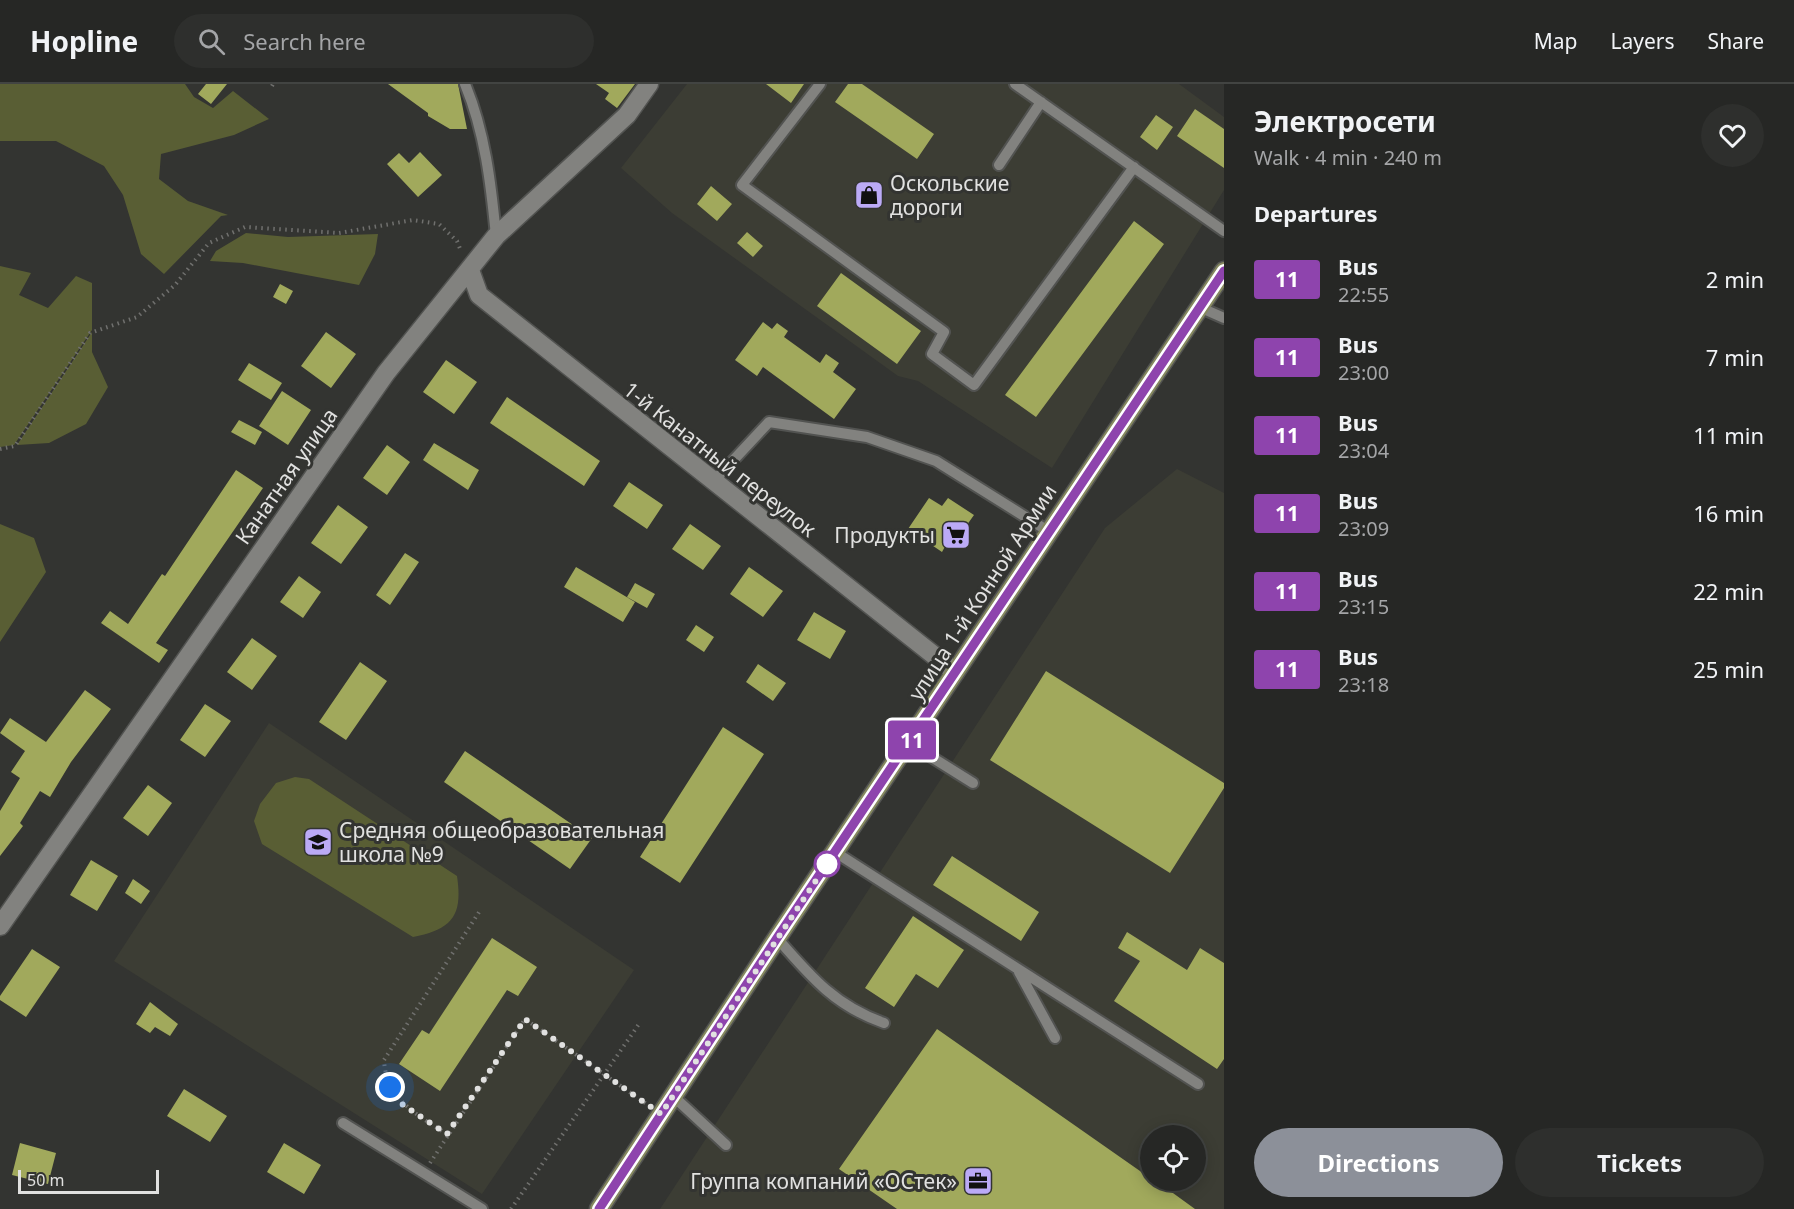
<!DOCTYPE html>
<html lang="en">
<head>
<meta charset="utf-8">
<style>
  body { margin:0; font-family:"Noto Sans",sans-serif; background:#2e2f2d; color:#f1f3f6; height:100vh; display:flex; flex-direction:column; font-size:22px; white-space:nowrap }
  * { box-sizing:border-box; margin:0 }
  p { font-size:20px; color:#a4a5a7 }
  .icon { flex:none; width:33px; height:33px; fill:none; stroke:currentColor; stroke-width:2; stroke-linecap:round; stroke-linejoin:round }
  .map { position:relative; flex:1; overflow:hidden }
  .side { display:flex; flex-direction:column; background:#262725; width:570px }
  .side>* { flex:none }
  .badge { padding:0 12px; border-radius:4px; font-size:21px; line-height:39px }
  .fabs { position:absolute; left:1140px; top:1041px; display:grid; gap:12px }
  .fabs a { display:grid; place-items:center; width:66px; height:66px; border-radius:50%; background:#262725; box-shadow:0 3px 15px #0003,0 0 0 2px #424442; font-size:30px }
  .scale { position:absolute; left:18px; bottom:15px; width:141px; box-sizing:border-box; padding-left:6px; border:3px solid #e1e1e0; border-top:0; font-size:16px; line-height:21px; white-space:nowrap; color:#e1e1e0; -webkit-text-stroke:4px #333431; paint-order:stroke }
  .you { position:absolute; width:30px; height:30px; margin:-15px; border:4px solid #fff; border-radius:50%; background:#1a73e8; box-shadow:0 0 0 9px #1a73e833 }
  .map>.badge { position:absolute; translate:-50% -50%; box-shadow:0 0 0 3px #fff }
  h2 { padding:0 30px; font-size:22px; line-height:54px }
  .round { display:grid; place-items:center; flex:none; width:63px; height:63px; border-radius:32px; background:#2e2f2d }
  .headline { display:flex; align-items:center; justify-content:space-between; height:102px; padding:0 30px }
  h1 { font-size:28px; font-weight:700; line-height:45px }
  .button { display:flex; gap:12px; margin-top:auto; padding:12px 30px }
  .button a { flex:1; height:69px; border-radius:36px; background:#8c9099; color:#fff; font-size:24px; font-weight:700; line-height:69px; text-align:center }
  .button a+a { background:#2e2f2d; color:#f1f3f6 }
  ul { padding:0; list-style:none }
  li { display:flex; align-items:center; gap:18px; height:78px; padding:0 30px }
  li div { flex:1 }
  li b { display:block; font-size:22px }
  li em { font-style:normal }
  li .badge { min-width:66px; font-weight:700; text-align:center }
  header { display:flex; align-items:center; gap:36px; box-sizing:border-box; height:84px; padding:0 30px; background:#262725; border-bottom:2px solid #424442 }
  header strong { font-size:28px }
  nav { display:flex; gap:33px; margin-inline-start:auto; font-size:21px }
  .search { width:420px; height:54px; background:#2e2f2d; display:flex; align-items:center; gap:15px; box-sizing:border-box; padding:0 21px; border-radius:33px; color:#a4a5a7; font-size:22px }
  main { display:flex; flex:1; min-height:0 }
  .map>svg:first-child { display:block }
</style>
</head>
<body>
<header>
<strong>Hopline</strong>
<div class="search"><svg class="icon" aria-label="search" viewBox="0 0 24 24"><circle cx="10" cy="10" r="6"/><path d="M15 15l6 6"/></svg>Search here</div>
<nav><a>Map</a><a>Layers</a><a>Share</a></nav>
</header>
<main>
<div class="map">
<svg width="1224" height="1125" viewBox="0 0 1224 1125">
  <rect width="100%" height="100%" fill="#333431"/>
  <!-- built -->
  <path fill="#3c3d34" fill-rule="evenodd" d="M687 0H1179L1224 33V106L1052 384 918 297 898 292 672 129 621 84Z
    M1177 385 1224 409V1125H660L1105 444ZM1150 1052H1196V1096H1150Z
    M269 639 634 886 482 1110 114 877Z"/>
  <!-- green -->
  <path fill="#595e34" d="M0 0H185L194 13 213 24 233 7 269 35 234 51 161 70 159 95 188 117 228 131 221 132 164 190 141 170 123 111 104 82 56 57H0Z
    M246 149 288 153 378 150 375 170 359 201 243 179 210 177 216 167Z
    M0 182 31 189 19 211 48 224 76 192 92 199V246L14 361 0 363Z
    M92 248V268L108 303 86 340 49 359 17 361Z
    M0 440 34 454 46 488 0 558Z
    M295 693 309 695 457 792C463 832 452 845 413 853L262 760 254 737 260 720 276 699Z"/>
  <!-- building -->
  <path fill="#a1a95c" d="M206 0H227L211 20 198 10Z
    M388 0H458L467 45H450L428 32V29Z
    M596 0H635L617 24 605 15 609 9Z
    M766 0H804L791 19Z
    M848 0H862L934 50 917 75 835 18Z
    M1195 25 1224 45V84L1177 52Z
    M1156 31 1173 43 1157 66 1140 53Z
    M420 68 442 91 418 113 387 80 399 69 409 79Z
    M711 102 732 120 717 137 697 120Z
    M1134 137 1164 160 1036 333 1005 311Z
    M747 148 763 162 753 173 737 159Z
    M841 189 921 247 897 280 817 222Z
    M280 200 293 207 286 220 273 213Z
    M763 238 772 245 777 239 788 247 784 253 820 279 826 270 839 279 833 288 856 305 834 335 763 283 757 292 735 276Z
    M326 248 356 270 331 304 301 282Z
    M446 276 477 298 454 330 423 308Z
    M249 279 282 299 271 316 238 296Z
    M282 307 311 326 288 361 259 342Z
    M507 313 600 377 584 402 490 339Z
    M239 336 262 348 255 361 231 348Z
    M434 359 479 386 468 406 423 376Z
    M387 361 410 378 387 411 363 394Z
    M236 386 263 404 156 559 168 566 159 579 101 539 110 527 128 540 162 490 165 492Z
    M629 398 663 421 647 445 613 422Z
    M929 414 942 422 948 414 974 431 952 462 947 459 942 468 908 445Z
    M338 421 368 443 341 480 311 459Z
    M690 440 721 462 703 486 672 465Z
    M405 469 419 478 390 521 376 511Z
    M576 483 635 518 623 538 564 503Z
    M749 483 783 507 763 533 730 510Z
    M299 492 321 508 303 534 280 518Z
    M635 499 655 510 647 524 627 513Z
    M814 528 846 547 830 575 797 556Z
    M696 541 714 553 704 568 686 556Z
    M252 554 277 572 252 606 227 588Z
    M360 578 387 597 346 656 319 638Z
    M758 580 786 599 773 617 746 598Z
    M1046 587 1224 699V704L1170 789 990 676Z
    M85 606 111 625 71 678 50 713 40 707 20 739 23 742 0 772V727L20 694 11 688 25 667 0 649 10 634 46 658Z
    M205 620 231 637 205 673 180 656Z
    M723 643 764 670 680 799 640 773Z
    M465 667 592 754 570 785 444 698Z
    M148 701 172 719 148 752 123 734Z
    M952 772 1039 828 1021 857 933 801Z
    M91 776 118 792 97 827 70 811Z
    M133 795 150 807 141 820 125 809Z
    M913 832 964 866 938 904 916 890 894 923 865 904Z
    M1127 848 1187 886 1200 864 1224 879V975L1217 985 1114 917 1140 877 1118 864Z
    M492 854 537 883 518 912 507 906 440 1007 399 980 422 946 429 950Z
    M32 865 60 883 26 933 0 916V912Z
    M150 918 178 940 170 952 155 943 150 949 136 940Z
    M937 945 1150 1094V1096H1155L1195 1125H897L839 1085Z
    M184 1005 227 1032 210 1058 167 1032Z
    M20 1059 56 1069 48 1100 12 1091Z
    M284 1059 321 1081 304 1110 267 1088Z"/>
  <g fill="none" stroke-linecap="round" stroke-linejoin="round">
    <!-- service casing -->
    <g stroke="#525351" stroke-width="14">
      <path id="service" d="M465 0C485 48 491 100 496 152
        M820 0 742 101 944 248 932 270 974 301 1134 83
        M1015 0 1224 147
        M999 81 1041 18
        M1199 223 1224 234
        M713 398 769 338 867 353 936 377 1048 447
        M909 659 973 699
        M835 768 1198 1000
        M777 854C810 892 835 922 884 939
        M1019 888 1055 954
        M673 1012 726 1061
        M343 1039 482 1125"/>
    </g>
    <!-- minor casing -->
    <g stroke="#525351" stroke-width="21">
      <path id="minor" d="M470 186 479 211 955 588
        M0 842 386 289 496 152 627 31 649 0"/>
    </g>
    <!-- secondary casing -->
    <g stroke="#525351" stroke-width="21">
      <path id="secondary" d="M599 1125 777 854 1224 187"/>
    </g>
    <!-- path -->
    <path stroke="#70706e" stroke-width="4" stroke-dasharray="1.5 4.5" stroke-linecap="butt" d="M272 2 273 0
      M0 365 15 362 90 249 137 233 175 201 209 159 245 143 339 149 413 136 439 140 457 157 461 167
      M447 1050C417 1031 386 1015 384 976L481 825
      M430 1079 525 935 648 1021
      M511 1125 639 940"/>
    <!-- service -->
    <use href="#service" stroke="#82827f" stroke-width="10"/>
    <!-- minor -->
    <use href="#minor" stroke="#82827f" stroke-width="18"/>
    <!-- secondary -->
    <use href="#secondary" stroke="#85885f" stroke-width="18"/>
  </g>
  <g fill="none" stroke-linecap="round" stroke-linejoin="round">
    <!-- line casing -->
    <g stroke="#fff" stroke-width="14">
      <path id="line" d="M599 1125 777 854 1224 187"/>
    </g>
    <!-- line -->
    <use href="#line" stroke="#8e44ad" stroke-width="9"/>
    <!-- walk -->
    <path stroke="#e1e1e0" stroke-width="6" stroke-dasharray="0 10.8" d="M390 1003 403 1021 447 1050 525 935 661 1030 827 780"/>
  </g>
  <!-- icons -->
  <defs>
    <g id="shop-square" transform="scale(1.5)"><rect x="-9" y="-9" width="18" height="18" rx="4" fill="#bbaaf6" stroke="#333431"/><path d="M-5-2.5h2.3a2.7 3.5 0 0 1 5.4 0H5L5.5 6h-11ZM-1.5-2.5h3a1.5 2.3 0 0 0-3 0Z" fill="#111"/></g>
    <g id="supermarket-square" transform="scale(1.5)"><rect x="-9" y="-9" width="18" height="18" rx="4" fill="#bbaaf6" stroke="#333431"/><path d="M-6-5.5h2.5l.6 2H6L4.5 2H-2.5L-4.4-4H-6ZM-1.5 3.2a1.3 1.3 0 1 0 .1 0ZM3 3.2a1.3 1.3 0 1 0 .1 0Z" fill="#111"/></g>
    <g id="school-square" transform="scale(1.5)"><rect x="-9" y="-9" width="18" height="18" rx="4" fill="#bbaaf6" stroke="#333431"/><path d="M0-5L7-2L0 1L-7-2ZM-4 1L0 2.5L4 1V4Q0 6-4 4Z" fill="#111"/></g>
    <g id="office-square" transform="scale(1.5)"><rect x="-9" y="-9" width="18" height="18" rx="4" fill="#bbaaf6" stroke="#333431"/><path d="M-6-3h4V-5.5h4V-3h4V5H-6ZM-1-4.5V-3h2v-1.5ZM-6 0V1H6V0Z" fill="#111"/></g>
  </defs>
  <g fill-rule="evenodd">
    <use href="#shop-square" x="869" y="111"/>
    <use href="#supermarket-square" x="956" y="451"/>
    <use href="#school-square" x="318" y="758"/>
    <use href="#office-square" x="978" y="1097"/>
  </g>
  <!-- markers -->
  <circle fill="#fff" stroke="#8e44ad" stroke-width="3" cx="827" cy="780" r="12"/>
  <g text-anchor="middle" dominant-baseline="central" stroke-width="6" stroke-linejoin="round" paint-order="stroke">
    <!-- poi labels -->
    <g font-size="21" fill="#e1e1e0" stroke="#333431" text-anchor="start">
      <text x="890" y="99">Оскольские<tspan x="890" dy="24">дороги</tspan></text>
      <text x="935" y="451" text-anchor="end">Продукты</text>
      <text x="339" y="746">Средняя общеобразовательная<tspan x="339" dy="24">школа №9</tspan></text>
      <text x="957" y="1097" text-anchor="end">Группа компаний «ОСтек»</text>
    </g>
    <!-- street labels -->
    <g font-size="21" fill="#e1e1e0" stroke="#333431">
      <text transform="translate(720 375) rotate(38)">1-й Канатный переулок</text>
      <text transform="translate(286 392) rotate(-55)">Канатная улица</text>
      <text transform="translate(982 508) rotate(-57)">улица 1-й Конной Армии</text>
    </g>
  </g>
</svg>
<div class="fabs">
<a><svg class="icon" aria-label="locate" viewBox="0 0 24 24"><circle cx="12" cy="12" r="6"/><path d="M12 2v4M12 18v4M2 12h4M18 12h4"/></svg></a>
</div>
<div class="scale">50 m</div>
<div class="you" style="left:390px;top:1003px"></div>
<b class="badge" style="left:912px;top:656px;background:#8e44ad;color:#fff">11</b>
</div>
<section class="side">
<div class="headline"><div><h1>Электросети</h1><p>Walk · 4 min · 240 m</p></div><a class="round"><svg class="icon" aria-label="heart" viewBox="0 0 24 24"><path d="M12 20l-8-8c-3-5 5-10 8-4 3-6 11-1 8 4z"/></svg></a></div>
<h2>Departures</h2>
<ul>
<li><span class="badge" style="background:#8e44ad;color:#fff">11</span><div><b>Bus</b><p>22:55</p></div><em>2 min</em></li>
<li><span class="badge" style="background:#8e44ad;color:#fff">11</span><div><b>Bus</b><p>23:00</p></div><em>7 min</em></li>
<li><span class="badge" style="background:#8e44ad;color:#fff">11</span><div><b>Bus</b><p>23:04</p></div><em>11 min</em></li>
<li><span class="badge" style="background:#8e44ad;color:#fff">11</span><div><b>Bus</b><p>23:09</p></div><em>16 min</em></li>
<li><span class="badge" style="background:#8e44ad;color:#fff">11</span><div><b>Bus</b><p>23:15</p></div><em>22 min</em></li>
<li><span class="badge" style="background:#8e44ad;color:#fff">11</span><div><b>Bus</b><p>23:18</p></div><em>25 min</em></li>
</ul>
<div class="button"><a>Directions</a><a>Tickets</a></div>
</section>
</main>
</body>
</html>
